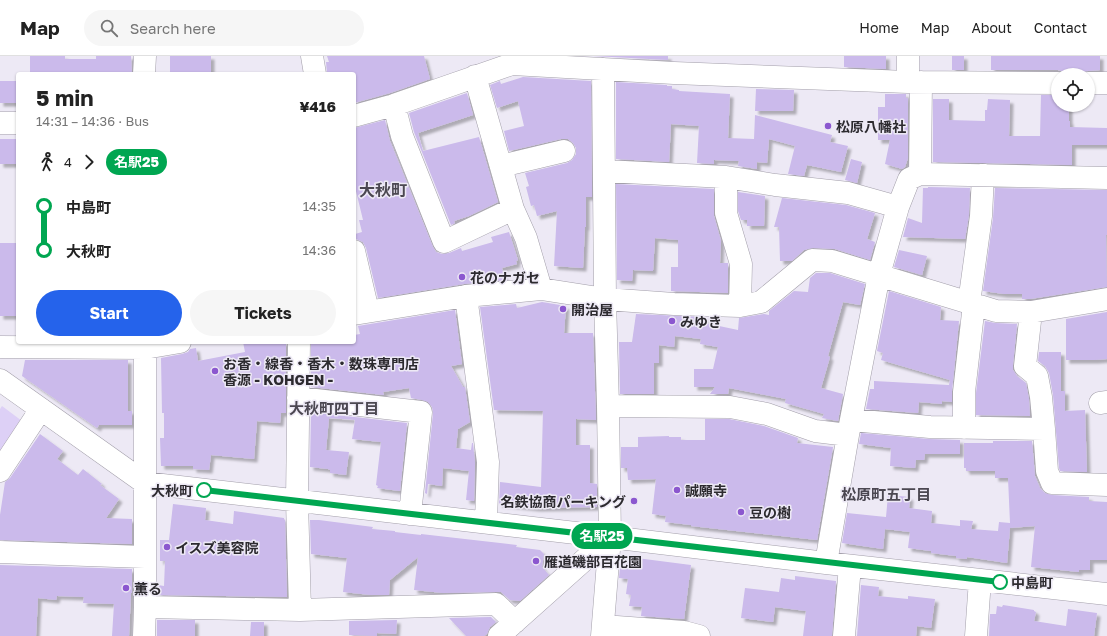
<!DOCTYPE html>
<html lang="en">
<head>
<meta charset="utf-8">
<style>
  body { margin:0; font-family:"Golos Text","Noto Sans JP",sans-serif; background:#f6f6f6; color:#222; height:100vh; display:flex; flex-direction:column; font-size:15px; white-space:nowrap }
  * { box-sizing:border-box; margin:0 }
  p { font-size:13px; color:#767676 }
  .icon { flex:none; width:22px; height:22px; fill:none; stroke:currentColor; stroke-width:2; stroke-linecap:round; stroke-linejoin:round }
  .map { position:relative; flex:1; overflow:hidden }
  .sheet { position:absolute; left:16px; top:16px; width:340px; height:272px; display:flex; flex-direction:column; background:#fff; border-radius:4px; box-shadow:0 1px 3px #0004 }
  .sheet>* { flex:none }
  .badge { padding:0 8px; border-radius:13px; font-size:14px; line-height:26px }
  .controls { position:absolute; left:1051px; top:12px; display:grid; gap:8px }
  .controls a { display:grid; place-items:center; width:44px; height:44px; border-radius:50%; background:#fff; box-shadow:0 1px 3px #0004; font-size:20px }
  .map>.badge { position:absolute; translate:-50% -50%; box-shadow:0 0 0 2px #fff }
  .legs { display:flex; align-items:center; gap:6px; height:44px; padding:0 20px; font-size:13px }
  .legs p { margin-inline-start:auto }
  .head { display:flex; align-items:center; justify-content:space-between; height:68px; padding:0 20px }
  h1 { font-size:22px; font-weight:700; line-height:30px }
  .action { display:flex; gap:8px; margin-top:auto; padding:8px 20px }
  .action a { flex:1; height:46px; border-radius:24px; background:#2563eb; color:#fff; font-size:16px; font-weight:700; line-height:46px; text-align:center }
  .action a+a { background:#f6f6f6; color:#222 }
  ul { padding:0 20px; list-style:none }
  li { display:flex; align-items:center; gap:14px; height:44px; font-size:15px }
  li i { display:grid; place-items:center; width:6px; height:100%; margin:0 5px; background:currentColor }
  li i::after { content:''; width:10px; height:10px; margin:-5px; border:3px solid; border-radius:50%; background:#fff }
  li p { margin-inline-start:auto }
  li:first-child i { background:linear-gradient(#0000 50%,currentColor 0) }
  li:last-child i { background:linear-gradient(currentColor 50%,#0000 0) }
  header { display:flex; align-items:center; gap:24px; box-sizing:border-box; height:56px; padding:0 20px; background:#fff; border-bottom:1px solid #e0e0e0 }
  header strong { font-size:19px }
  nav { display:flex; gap:22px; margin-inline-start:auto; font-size:14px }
  .search { width:280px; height:36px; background:#f6f6f6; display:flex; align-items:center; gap:10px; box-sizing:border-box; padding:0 14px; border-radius:22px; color:#767676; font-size:15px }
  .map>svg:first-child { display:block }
</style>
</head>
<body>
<header>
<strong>Map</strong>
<div class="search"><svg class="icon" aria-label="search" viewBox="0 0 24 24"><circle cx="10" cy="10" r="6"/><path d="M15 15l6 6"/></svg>Search here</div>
<nav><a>Home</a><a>Map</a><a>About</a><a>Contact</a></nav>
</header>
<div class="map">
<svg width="1107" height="580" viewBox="0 0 1107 580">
  <defs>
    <filter id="shadow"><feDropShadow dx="3.5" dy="3.5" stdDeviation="1" flood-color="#0004"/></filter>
  </defs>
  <rect width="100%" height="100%" fill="#ede9f5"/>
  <!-- green -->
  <path fill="#ddd0f6" d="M2 350 26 368 0 403V353Z"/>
  <!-- building -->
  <path fill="#cbbaeb" filter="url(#shadow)" d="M30 0H65V3H96V0H131L132 18H45V17H30Z
    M170 0H211V18H170Z
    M327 0H424L430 23 390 37 354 47V18H327L326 6H329Z
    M593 0H668V4Z
    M844 0H886V13L844 11Z
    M952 0H964V14H952Z
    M991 0H1100V14L1088 15 1082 16 1080 18H1066L1064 16 1058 14H991Z
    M523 21 591 25 592 141H586V171H585L583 212 554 210 557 155 537 160 534 149 531 150 526 131 529 130 525 117 567 107 572 104 576 98V92L573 87 568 83H561L509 95 504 75 524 70 518 45 497 52 490 29 500 25 501 28Z
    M0 25H18V47H0Z
    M616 26 667 29V30H672V33L679 34V35L730 38 728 82 754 83 755 59 832 79 830 86 848 90 841 116 807 109 804 120 788 118 795 90 769 83 767 107 757 106V113L738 110 739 105 714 104V108L697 107 699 70 671 68 669 106 616 103Z
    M756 33 794 34 793 55H755Z
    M467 37 473 59 418 77 423 95 479 81 498 146 469 160 454 165 455 167 451 169 414 76 409 57Z
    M885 38H906V42H908V102L905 111 902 113 885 108 890 84H878V51H885Z
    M1041 39H1058V49H1065V50H1069V65H1070V71L1107 72V89H1072V109L933 106V43H949V64L985 65V54H987L988 43 1010 44 1009 80H1040Z
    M385 64 390 85 433 191 436 196 442 198 449 197 461 192 462 195 493 186 491 181 509 176 518 204 516 205 517 208 502 212 505 224 464 228 378 242 366 192 363 186 356 183 355 178 362 176 359 164H363L354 127V72Z
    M0 83H18V108H0Z
    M851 103 862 106 857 127 845 124Z
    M616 128 714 133V160L721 185 720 207H728V237L671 235V211H678V184L655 182 653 215 633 214 632 225 617 224Z
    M928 131 970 132 969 159 965 183 903 181 908 162 922 167 923 132H928Z
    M995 132 1107 134V179H1106L1107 231 1030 243H1022V238H1004L983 235 993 162Z
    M738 136 765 140 764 170H747V164H741L738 155Z
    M782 142 846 149 875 157 867 183 875 186 870 204 835 193 813 192 804 194 792 205H780L779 171H774Z
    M0 187H18V260H0Z
    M899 194 927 200 922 219 894 211Z
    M816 217H830L865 228 860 249 843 246 828 300 830 301 821 332 843 338 838 365 822 362 824 358 785 347 786 343 729 332 728 338H710L715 331H694V313H713L718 291 700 288 701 283 675 280 674 291 659 289V307H654V338H620L619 286H632L636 258 705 261V267L738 274 739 262 764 258 769 259V255L794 235 808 236 810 222Z
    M889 235 941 251 940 264 959 265 952 335V346L942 345V348L919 346 918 357 866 353 870 333H874V325L949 329 950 324 881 304 883 297 877 295Z
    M542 246 566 250 564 277H593L596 364 576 363V389H590V427L597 428V451L537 452 499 448 500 426 541 431 543 355 494 354 480 251 516 248 517 252Z
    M455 254 462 308 451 310 463 331H465L470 366 458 373 456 392 471 394 472 387H473L475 407 474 445 466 444 469 415 443 412 442 430 428 428 427 438 425 437 433 357 432 351 428 346 422 344 411 342 409 332 383 336 384 339 311 331V286H354V279L360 278 358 270Z
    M1107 256V303L1095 304H1066V263Z
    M985 265 995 267 1017 268 1013 309V314L1017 320 1026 327 1029 343 1030 360 976 359V337Z
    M243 286H286V357H281L280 367 257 365 254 403 211 399 209 414 193 413V410H161L160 382H164V357H162L161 302 182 298 188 296 190 293 196 292 198 305 245 296Z
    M1039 296H1061V335H1065V355L1085 354 1087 416 1060 415 1059 412 1053 339 1049 317 1045 310 1038 305Z
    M25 304H128V355H132V369H99L97 372 22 320Z
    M311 356 407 367 400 435 377 432 378 430 376 429 381 386 352 383 355 364 329 362 326 394 349 396 346 419 330 417V414L328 413 310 411Z
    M705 363H729L764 370 798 382 797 387 833 391 817 484 691 470V469L665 466 666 460 652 458 656 423 628 424 627 412H621V391H638V381L669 380V381H681V384H705Z
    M861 377 929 383 960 384V398H925L924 404H916L915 412 890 410 891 392 859 388Z
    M40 378 63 395 57 403 78 419 83 413 102 428 100 429 119 443 106 462 132 463V488L0 484V459L5 426 10 422Z
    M993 385H1032L1035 420 1040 432 1045 437 1052 439 1089 441V445L1107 446V504H1090V514H1079V516L1031 511 1035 470 1010 472 1007 507 967 501V503L956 502V500L931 497V495L908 492 910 476 885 473 883 493 842 487 847 457 886 461 888 439 910 441 909 452 932 455 931 467 960 470V464L973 465 971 473 998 475 999 466 1010 467 1008 422H995V415H966V412H964V387H993Z
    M173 448 206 452 205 464 233 468 234 455 284 462V463L285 464 287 541 158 539V529L164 530 165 505H160V484H169Z
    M310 464H319L373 471 372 473 395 475V476L421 479V478L517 489 516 491 540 494 544 498 542 511 549 519 520 545 510 544 501 536H496L443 537 414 534 418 501 390 524 389 539H371L343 536 347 502 311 498Z
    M621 500 691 509 684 563 641 560 642 551 629 550 631 539 626 538 628 523 619 522Z
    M0 509 132 513V537H131L129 580H112L114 548 83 547 84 541 57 540 56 544 38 542 36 580H0Z
    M795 520 836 525 832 580H803L806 555 775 551 773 566 741 562 745 532 779 536 781 522 795 524Z
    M861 529 879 531 878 540 908 543V540L935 543 931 572 917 570 916 580H857Z
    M1003 549 1034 554V555L1036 556 1034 565 1066 570 1068 553 1097 557 1094 580H989L990 558H996L997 550 1002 551Z
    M491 561 496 566 490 571 487 578 484 580H466L449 562Z
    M157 564H195V580H157Z
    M397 564 396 578 377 577V580L349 579V565Z
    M251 566H264V580H250Z"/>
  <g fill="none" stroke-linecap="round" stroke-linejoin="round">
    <!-- minor casing -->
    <g stroke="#a39faa" stroke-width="23">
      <path id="minor" d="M312 0 315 18
        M144 18 145 0
        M475 20 513 153 526 182 541 233
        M908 26V0
        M1088 27H1107
        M394 49 402 80 444 186 513 153
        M354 60 394 49 512 8 674 17 908 26 1058 27
        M0 67H18
        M501 110 564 95
        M604 115 726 121 775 129 848 137 898 151
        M920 118 921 26
        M726 121V157L741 208 740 250
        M354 195 368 255
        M466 240 488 406 486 466
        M969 247 981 160 983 119
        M1031 256 1025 310 1037 320 1041 341 1044 373 1047 415 1052 427 1107 429
        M354 258 466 240 541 233 605 243 674 248 740 250 761 246 812 204 832 205 996 255 1031 256 1107 243
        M299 286 297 445 300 554
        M0 291 145 292 180 286
        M0 324 145 427 610 481 826 507 1107 538
        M298 342 421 356 410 458
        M1100 347 1107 346
        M608 350 730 351 767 358 815 375 848 379
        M851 364 930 371 1044 373
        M964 372V336L974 248
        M0 415 41 353
        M0 496 145 501
        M826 507 848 379 879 219 898 151 909 123 920 118 1107 122
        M145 551 300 554 496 548 515 566
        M603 570 684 576 699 580
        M144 580 145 551V286
        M499 580 610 481
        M602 580 610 481 608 350 605 243 603 13
        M844 580 850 510
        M976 580 980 524"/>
    </g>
    <!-- minor -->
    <use href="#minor" stroke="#fff" stroke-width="22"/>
  </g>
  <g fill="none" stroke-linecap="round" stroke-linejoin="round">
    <!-- line-1 casing -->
    <g stroke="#fff" stroke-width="9">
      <path id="line-1" d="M204 434C470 465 735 497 1000 526"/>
    </g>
    <!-- line-1 -->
    <use href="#line-1" stroke="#00a651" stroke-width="6"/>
  </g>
  <!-- markers -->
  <g fill="#8b57cf" stroke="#ede9f5" stroke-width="1.5">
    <circle cx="828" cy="70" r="4"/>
    <circle cx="462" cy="221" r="4"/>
    <circle cx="563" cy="253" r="4"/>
    <circle cx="672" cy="265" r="4"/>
    <circle cx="215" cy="315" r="4"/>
    <circle cx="677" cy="434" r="4"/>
    <circle cx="634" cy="445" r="4"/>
    <circle cx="741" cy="456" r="4"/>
    <circle cx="167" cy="491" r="4"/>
    <circle cx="536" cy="505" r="4"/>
    <circle cx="126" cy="532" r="4"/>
  </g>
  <g fill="#fff" stroke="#00a651" stroke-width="2">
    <circle cx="204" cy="434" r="7"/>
    <circle cx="1000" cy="526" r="7"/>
  </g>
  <g text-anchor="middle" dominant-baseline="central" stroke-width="3" stroke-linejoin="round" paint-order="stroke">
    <!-- poi labels -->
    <g font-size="14" font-weight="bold" fill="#2c2a2f" stroke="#ede9f5" text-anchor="start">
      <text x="836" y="70">松原八幡社</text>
      <text x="470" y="221">花のナガセ</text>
      <text x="571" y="253">開治屋</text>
      <text x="680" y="265">みゆき</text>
      <text x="223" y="307">お香・線香・香木・数珠専門店<tspan x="223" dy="16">香源 - KOHGEN -</tspan></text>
      <text x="685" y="434">誠願寺</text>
      <text x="626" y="445" text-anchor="end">名鉄協商パーキング</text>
      <text x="749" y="456">豆の樹</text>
      <text x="175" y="491">イスズ美容院</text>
      <text x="544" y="505">雁道磯部百花園</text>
      <text x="134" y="532">薫る</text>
    </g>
    <!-- stop labels -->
    <g font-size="14" font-weight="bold" fill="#2c2a2f" stroke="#ede9f5" text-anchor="end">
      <text x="193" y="434">大秋町</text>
      <text x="1011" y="526" text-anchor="start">中島町</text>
    </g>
    <!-- neighbourhood labels -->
    <g font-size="15" font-weight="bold" fill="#4b4751" stroke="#ede9f5">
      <text x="334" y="352">大秋町四丁目</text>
      <text x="886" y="438">松原町五丁目</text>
    </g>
    <!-- quarter labels -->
    <g font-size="16" font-weight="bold" fill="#4b4751" stroke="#ede9f5">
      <text x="383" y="134">大秋町</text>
    </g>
  </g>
</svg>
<div class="controls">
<a><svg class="icon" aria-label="locate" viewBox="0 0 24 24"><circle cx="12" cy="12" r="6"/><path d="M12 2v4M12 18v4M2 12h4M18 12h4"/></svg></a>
</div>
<b class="badge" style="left:602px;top:480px;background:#00a651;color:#fff">名駅25</b>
<section class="sheet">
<div class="head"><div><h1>5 min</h1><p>14:31 – 14:36 · Bus</p></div><b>¥416</b></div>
<div class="legs"><svg class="icon" aria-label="walk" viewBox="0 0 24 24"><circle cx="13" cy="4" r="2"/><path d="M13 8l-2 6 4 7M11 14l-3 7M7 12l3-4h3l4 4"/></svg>4<svg class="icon" aria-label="forward" viewBox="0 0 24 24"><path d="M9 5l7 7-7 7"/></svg><b class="badge" style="background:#00a651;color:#fff">名駅25</b></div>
<ul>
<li><i style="color:#00a651"></i><b>中島町</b><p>14:35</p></li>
<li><i style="color:#00a651"></i><b>大秋町</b><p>14:36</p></li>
</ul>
<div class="action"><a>Start</a><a>Tickets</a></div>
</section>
</div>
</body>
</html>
